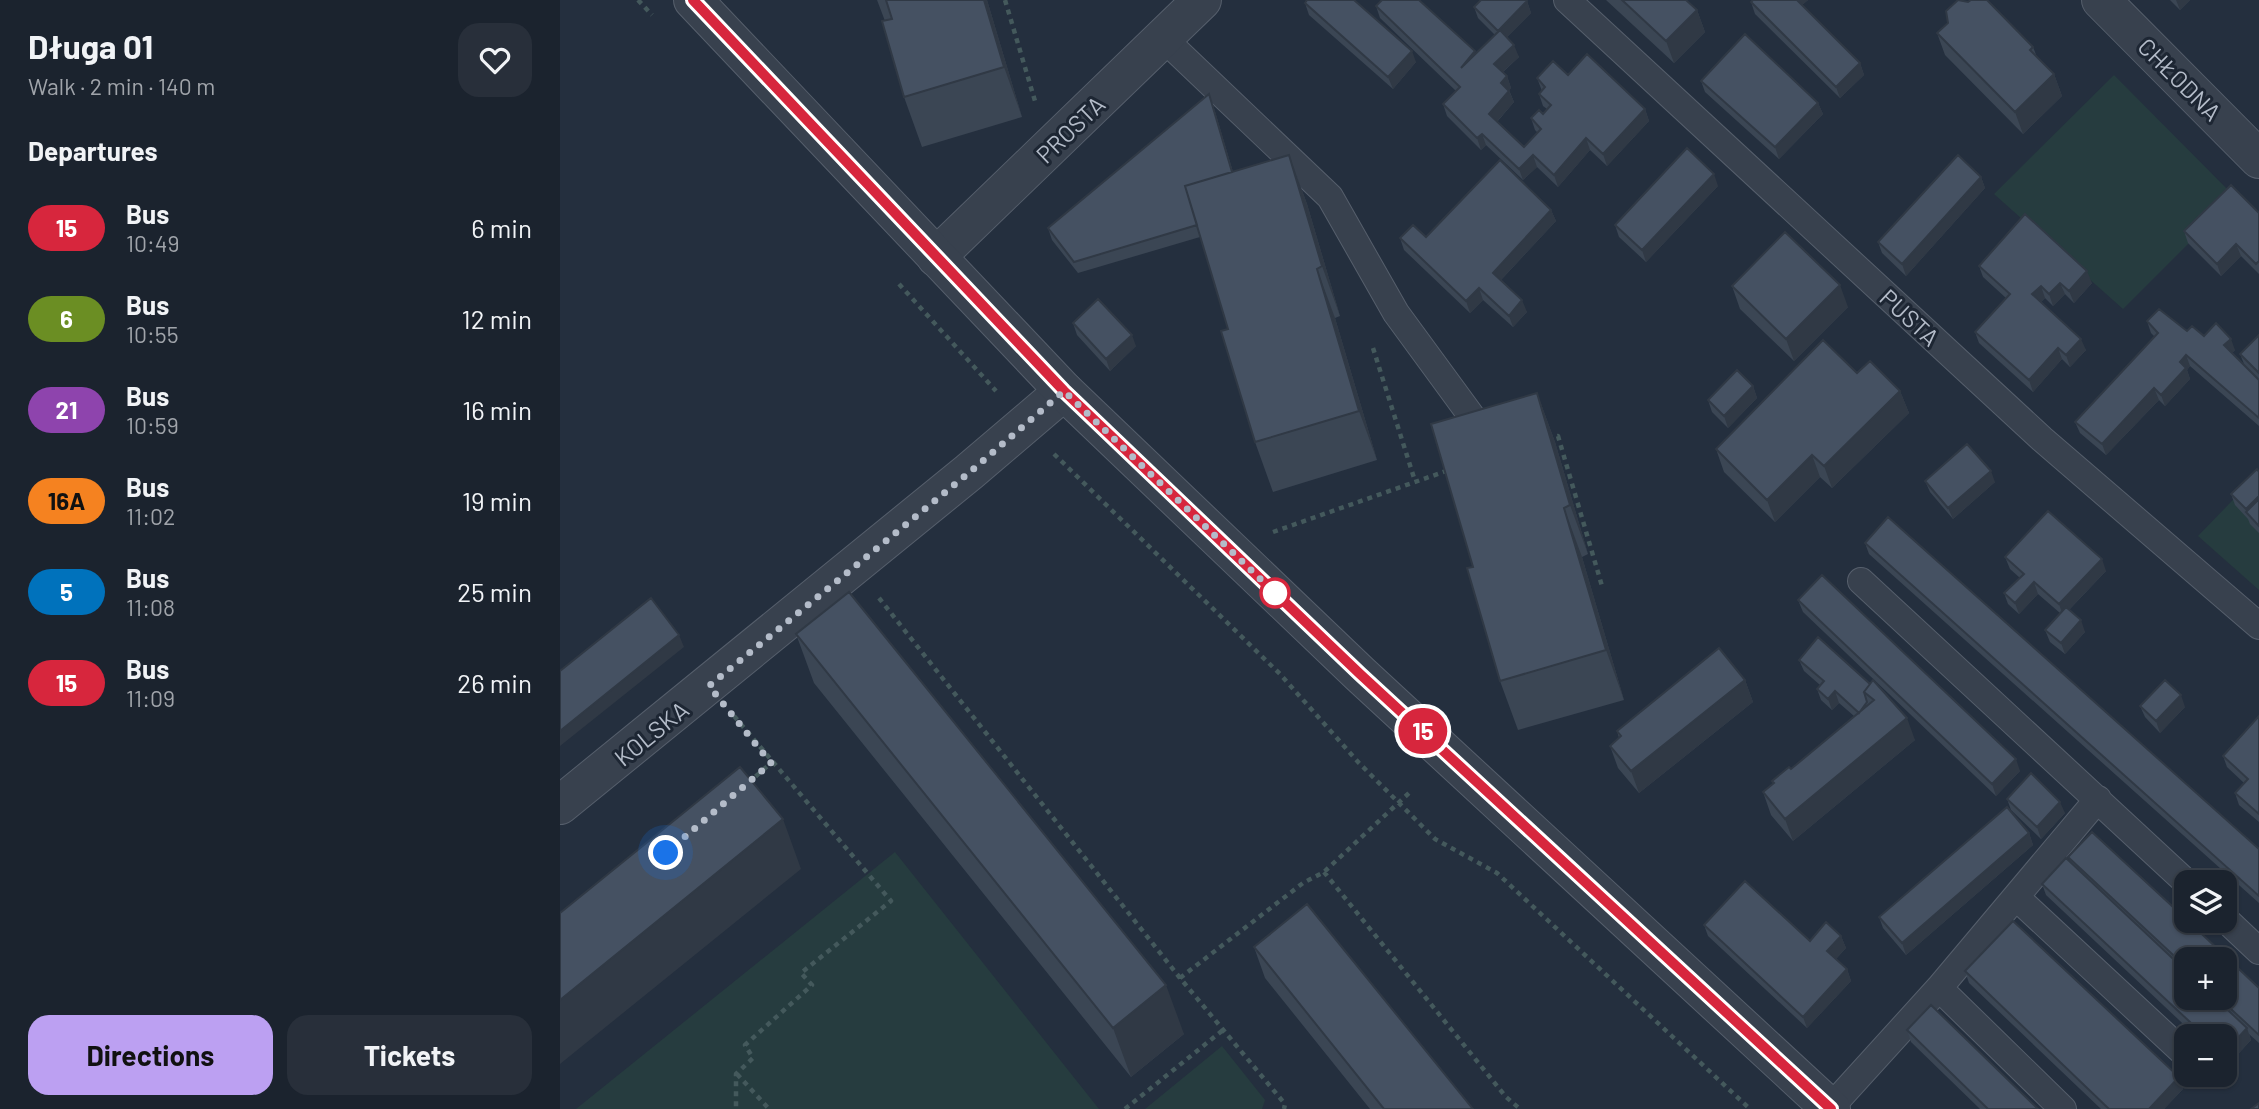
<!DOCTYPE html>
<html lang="en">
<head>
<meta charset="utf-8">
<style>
  body { margin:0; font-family:Barlow,sans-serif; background:#282f3a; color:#f1f3f6; height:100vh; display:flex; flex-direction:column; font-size:26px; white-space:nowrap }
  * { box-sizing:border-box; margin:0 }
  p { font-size:23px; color:#a0a4aa }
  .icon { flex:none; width:38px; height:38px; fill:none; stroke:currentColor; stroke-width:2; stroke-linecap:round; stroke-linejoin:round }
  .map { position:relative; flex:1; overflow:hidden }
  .sheet { display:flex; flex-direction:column; background:#1b232e; width:560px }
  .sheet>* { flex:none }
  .badge { padding:0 14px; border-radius:23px; font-size:24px; line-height:46px }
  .controls { position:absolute; left:1614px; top:870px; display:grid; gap:14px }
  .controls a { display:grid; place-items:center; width:63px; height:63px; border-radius:14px; background:#1b232e; box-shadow:0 2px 5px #0004,0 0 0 2px #39404a; font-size:35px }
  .you { position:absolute; width:35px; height:35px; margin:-18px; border:5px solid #fff; border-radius:50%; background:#1a73e8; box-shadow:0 0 0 10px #1a73e833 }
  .map>.badge { position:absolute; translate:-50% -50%; box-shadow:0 0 0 4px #fff }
  h2 { padding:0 28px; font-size:26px; line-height:63px }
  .round { display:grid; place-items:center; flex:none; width:74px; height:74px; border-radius:21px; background:#282f3a }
  .headline { display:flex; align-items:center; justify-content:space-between; height:119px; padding:0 28px }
  h1 { font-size:33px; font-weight:700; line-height:52px }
  .button { display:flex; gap:14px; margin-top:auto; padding:14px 28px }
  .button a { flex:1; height:80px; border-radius:21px; background:#bca0f2; color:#111; font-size:28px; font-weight:700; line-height:80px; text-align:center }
  .button a+a { background:#282f3a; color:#f1f3f6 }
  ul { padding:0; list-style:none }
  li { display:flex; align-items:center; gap:21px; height:91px; padding:0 28px }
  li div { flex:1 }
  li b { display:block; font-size:26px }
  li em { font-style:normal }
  li .badge { min-width:77px; font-weight:700; text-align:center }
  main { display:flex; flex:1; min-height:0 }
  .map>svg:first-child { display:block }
</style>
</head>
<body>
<main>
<section class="sheet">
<div class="headline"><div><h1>Długa 01</h1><p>Walk · 2 min · 140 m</p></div><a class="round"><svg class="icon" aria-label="heart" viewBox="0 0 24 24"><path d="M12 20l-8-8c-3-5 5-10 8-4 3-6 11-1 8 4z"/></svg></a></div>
<h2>Departures</h2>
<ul>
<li><span class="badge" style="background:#d7263d;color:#fff">15</span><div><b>Bus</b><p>10:49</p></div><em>6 min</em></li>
<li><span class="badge" style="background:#6b8e23;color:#fff">6</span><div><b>Bus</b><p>10:55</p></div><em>12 min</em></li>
<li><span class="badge" style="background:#8e44ad;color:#fff">21</span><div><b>Bus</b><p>10:59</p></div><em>16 min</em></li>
<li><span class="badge" style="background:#f58220;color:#111">16A</span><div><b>Bus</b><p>11:02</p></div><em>19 min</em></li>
<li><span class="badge" style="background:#0072bc;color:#fff">5</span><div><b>Bus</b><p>11:08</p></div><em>25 min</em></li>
<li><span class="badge" style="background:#d7263d;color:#fff">15</span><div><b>Bus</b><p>11:09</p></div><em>26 min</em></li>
</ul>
<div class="button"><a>Directions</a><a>Tickets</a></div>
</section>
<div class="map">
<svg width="1699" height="1109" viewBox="0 0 1699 1109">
  <rect width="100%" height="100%" fill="#242f3e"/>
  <!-- green -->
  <path fill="#263c3f" d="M1554 75 1675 197 1563 309 1434 194Z
    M1699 473V590L1638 536Z
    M335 852 539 1109H16Z
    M662 1046 705 1100 702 1109H585Z"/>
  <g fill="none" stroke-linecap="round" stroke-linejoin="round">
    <!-- service casing -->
    <g stroke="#565f6c" stroke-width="28">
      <path id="service" d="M1007 0 1482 439 1699 626
        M603 38 770 197 836 313 918 425
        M1301 581 1626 882
        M1457 898 1626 1055
        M1664 918 1699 951
        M1379 988 1503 1109
        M1270 1108 1379 988 1538 799"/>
    </g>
    <!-- minor casing -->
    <g stroke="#565f6c" stroke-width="40">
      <path id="minor" d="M376 257 642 0
        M0 805 409 472 504 391"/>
    </g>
    <!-- tertiary casing -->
    <g stroke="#565f6c" stroke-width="40">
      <path id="tertiary" d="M133 0 504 391 800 674 1271 1109
        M1541 0 1699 159"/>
    </g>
    <!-- path -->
    <path stroke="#44595c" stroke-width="4.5" stroke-dasharray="5 5" stroke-linecap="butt" d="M78 0 92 15
      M445 0 475 101
      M339 284 436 391
      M813 348 855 481
      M988 439 998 436 1042 586
      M494 454 720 674 799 763 875 839 937 873 1190 1109
      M713 532 889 470
      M319 598 620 978 725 1104 724 1109
      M174 716 331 901 241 973 252 985 185 1045 193 1058 176 1074V1109
      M188 783 211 763
      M764 872 946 1097 960 1109
      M620 978 743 883 764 872 849 793
      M177 1074 209 1109
      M565 1109 663 1030"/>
    <!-- service -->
    <use href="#service" stroke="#38414e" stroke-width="26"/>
    <!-- minor -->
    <use href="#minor" stroke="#38414e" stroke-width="38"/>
    <!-- tertiary -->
    <use href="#tertiary" stroke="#38414e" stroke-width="38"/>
  </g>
  <!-- wall -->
  <path fill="#3b4654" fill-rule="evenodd" d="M317 0H427L462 117 362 147 344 97 325 21Z
    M1046 0H1126L1137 10 1145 32 1114 63Z
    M1193 0H1248L1242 5 1300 63 1304 75 1280 98 1195 14 1191 2Z
    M1610 0H1630L1620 10Z
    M967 1 971 13 947 37 959 57 943 72 947 76 951 88 949 90 954 102 937 122 964 147 978 133 975 130 971 118 983 114 987 109 983 106 979 94 982 91 977 78 1008 75 1085 109 1089 121 1047 166 1030 150 998 187 977 167 963 180 926 145 921 150 887 116 883 104 896 91 820 18 816 6 916 54 935 35 918 18 914 7Z
    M745 3 856 62 833 89 749 15Z
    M1377 33 1473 47 1477 57 1494 74 1502 96 1463 134 1385 55Z
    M1141 81 1258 103 1263 114 1219 159 1145 92Z
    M653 105 673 172 729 155 747 204 780 316 775 318 817 460 713 492 695 442 668 329 640 237 518 273 492 240 488 228Z
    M1421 177 1425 188 1346 276 1322 253 1318 242Z
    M1158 186 1086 262 1059 237 1055 225Z
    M991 210 996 221 941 280 967 312 953 327 923 300 910 313 844 250 840 238 866 237Z
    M1699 213V274L1681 256 1661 276 1628 243 1624 231Z
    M1419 266 1532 283 1514 303 1505 294 1493 306 1485 298 1481 302 1526 350 1510 367 1502 359 1473 392 1419 343 1415 332 1446 298 1423 277Z
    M1172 286 1288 307 1234 361 1180 309Z
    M1587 321 1644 336 1675 350 1672 353 1684 364 1680 354 1699 335V426L1630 366 1627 370 1630 379 1605 406 1599 400 1546 455 1520 433 1515 422 1595 337 1591 333Z
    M513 323 576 346 550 371 517 335Z
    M1297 373 1340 391 1349 413 1272 488 1260 477 1215 522 1164 472 1156 449Z
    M1193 386 1197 398 1168 428 1152 412 1148 400Z
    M977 393 995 442 1028 554 1022 557 1064 700 958 730 940 681 913 567Z
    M1699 472V533L1690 524 1688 519 1675 505 1671 494Z
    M1365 481 1435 482 1393 519 1370 492Z
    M1305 543 1699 849V903L1309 554Z
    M1445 557 1546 571 1509 610 1525 632 1505 654 1490 642 1485 630 1500 613 1478 594 1459 614 1448 604 1444 593 1460 578 1450 569Z
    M1238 600 1460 771 1436 796 1243 612Z
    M236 634 624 1034 571 1077 254 683Z
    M1258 637 1355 740 1233 841 1211 815 1203 792 1213 784 1212 781 1231 769 1294 716 1279 703 1272 710 1261 700 1257 689 1260 685 1244 671 1239 660Z
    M1185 680 1193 702 1079 793 1058 768 1050 746 1059 738 1057 731Z
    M1580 706 1625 707 1600 733 1585 717Z
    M1699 716V822L1679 805 1675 793 1684 783 1667 767 1663 756Z
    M1447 799 1505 813 1481 839 1451 810Z
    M1469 833 1473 845 1346 955 1323 928 1319 917Z
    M1508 857 1699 988V1043L1689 1034 1691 1040 1668 1065 1664 1062V1036H1636L1486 895 1482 884 1510 862ZM1626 959 1664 998H1626Z
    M1144 925 1250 941 1281 936 1286 948 1276 959 1287 969 1291 981 1247 1028 1148 936Z
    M694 947 913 1109H810L705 978Z
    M1405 971 1619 1077 1623 1089 1604 1109H1541L1409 983Z
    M1347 1030 1478 1109H1420L1351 1042Z"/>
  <!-- shaded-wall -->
  <path fill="#303945" d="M424 0H427L462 117 444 67Z
    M1239 0H1248L1241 6Z
    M1616 0H1630L1620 10Z
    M967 1 971 13 942 42 938 31Z
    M1137 10 1145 32 1114 63 1106 41Z
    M954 45 959 57 939 75 934 64Z
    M852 51 856 62 833 89 828 77Z
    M1300 63 1304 75 1280 98 1276 87Z
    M1494 74 1502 96 1463 134 1455 112Z
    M947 76 951 88 945 94 941 83Z
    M949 91 954 102 933 126 929 114Z
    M1258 103 1263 114 1219 159 1215 147Z
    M1085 109 1089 121 1047 166 1043 154Z
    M922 134 926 145 921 150 917 138Z
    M1026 138 1030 150 998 187 994 175Z
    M729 155 747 204 780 316 762 266Z
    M973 155 977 167 963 180 959 169Z
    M1154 174 1158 186 1086 262 1082 250Z
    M1421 177 1425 188 1346 276 1342 264Z
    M991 210 996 221 937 284 933 273Z
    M1676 244 1681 256 1661 276 1657 264Z
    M757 269 775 318 817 460 799 411Z
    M1527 271 1532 283 1514 303 1509 291Z
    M1500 283 1505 294 1493 306 1489 294Z
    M1280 285 1288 307 1234 361 1226 339Z
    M1481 286 1485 298 1477 306 1472 294Z
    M919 288 923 300 910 313 906 301Z
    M962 300 967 312 953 327 949 316Z
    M572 335 576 346 550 371 546 359Z
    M1521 339 1526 350 1510 367 1506 355Z
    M1671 339 1675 350 1669 356 1664 345Z
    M1498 348 1502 359 1473 392 1469 380Z
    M1626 355 1630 366 1627 370 1630 379 1605 406 1601 395 1620 362Z
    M1193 386 1197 398 1168 428 1164 416Z
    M1594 388 1599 400 1546 455 1542 444Z
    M1340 391 1349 413 1272 488 1264 466Z
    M977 393 995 442 1028 554 1010 505Z
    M1252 455 1260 477 1215 522 1207 500Z
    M1431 471 1435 482 1393 519 1388 508Z
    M1699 496V512L1688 514 1686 509Z
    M1004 508 1022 557 1064 700 1046 650Z
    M1542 559 1546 571 1503 616 1499 604Z
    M1474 582 1478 594 1459 614 1455 603Z
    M1521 620 1525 632 1505 654 1501 643Z
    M119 635 124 647 0 746V731Z
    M1185 680 1193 702 1079 793 1071 771Z
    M1275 691 1279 703 1272 710 1268 699Z
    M1621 695 1625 707 1600 733 1596 721Z
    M1347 718 1355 740 1233 841 1225 819Z
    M1456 759 1460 771 1436 796 1432 784Z
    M1500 802 1505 813 1481 839 1477 827Z
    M223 819 241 869 0 1064V1000Z
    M1469 833 1473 845 1346 955 1342 943Z
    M1281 936 1286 948 1272 963 1267 951Z
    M1287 969 1291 981 1247 1028 1243 1017Z
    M606 985 624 1034 571 1077 553 1028Z
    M1687 1028 1691 1040 1668 1065 1664 1053Z
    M1619 1077 1623 1089 1604 1109H1589Z"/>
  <!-- building -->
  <path fill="#455162" stroke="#303945" stroke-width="2" d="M326 0H424L444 67 344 97 322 21 332 19Z
    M747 0H794L852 51 828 77 745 3Z
    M822 0H859L915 51 901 68 940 30 954 45 934 64 947 76 941 83 949 91 929 114 964 147 981 129 971 118 979 110 983 114 991 105 979 94 985 87 977 78 993 61 1008 75 1027 54 1085 109 1043 154 1026 138 994 175 973 155 959 169 922 134 917 138 883 104 900 87 816 6Z
    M921 0H966L967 1 938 31 914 7Z
    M1062 0H1126L1137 10 1106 41Z
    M1193 0H1237L1300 63 1276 87 1191 2Z
    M1398 0 1408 2 1411 0H1427L1473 47 1470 50 1494 74 1455 112 1377 33 1388 23 1386 11Z
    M1185 34 1258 103 1215 147 1141 81Z
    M649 94 672 172 625 186 637 225 514 262 488 228Z
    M1127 148 1154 174 1082 250 1055 225Z
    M729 155 762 266 757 269 799 411 695 442 661 331 668 329 625 186Z
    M1398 155 1421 177 1342 264 1318 242Z
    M940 160 991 210 933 273 962 300 949 316 919 288 906 301 840 238 853 225 866 237Z
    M1671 185 1699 213V261L1696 264 1676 244 1657 264 1624 231Z
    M1465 214 1527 271 1509 291 1500 283 1489 294 1481 286 1472 294 1521 339 1506 355 1498 348 1469 380 1415 332 1450 294 1419 266Z
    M1225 232 1280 285 1226 339 1172 286Z
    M538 299 572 335 546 359 513 323Z
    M1599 309 1627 331 1632 326 1644 336 1656 323 1671 339 1664 345 1699 380V418L1626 355 1620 362 1626 368 1601 395 1594 388 1542 444 1515 422 1598 333 1587 321Z
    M1699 335V373L1680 354Z
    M1263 340 1297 373 1310 361 1340 391 1264 466 1252 455 1207 500 1156 449Z
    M1177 370 1193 386 1164 416 1148 400Z
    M977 393 1010 505 1004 508 1046 650 940 681 907 568 913 567 871 424Z
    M1407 444 1431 471 1388 508 1365 481Z
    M1697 469 1699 472V496L1686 509 1671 494Z
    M1699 499V526L1686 512Z
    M1488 511 1542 559 1499 604 1474 582 1455 603 1444 593 1464 574 1445 557Z
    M1328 517 1699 849V896L1305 543Z
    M1262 575 1456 759 1432 784 1238 600Z
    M289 592 606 985 553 1028 236 634Z
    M91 598 119 635 0 731V671Z
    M1506 607 1521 620 1501 643 1485 630Z
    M1258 637 1310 684 1304 692 1307 702 1299 713 1275 691 1268 699 1257 689 1264 681 1239 660Z
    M1159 648 1185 680 1071 771 1050 746 1061 736 1057 731Z
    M1313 680 1347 718 1225 819 1203 792 1214 783 1212 781 1229 767 1231 769 1314 700 1304 692Z
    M1605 680 1621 695 1596 721 1580 706Z
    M1699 716V814L1675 793 1688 779 1663 756Z
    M180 767 223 819 0 1000V913Z
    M1471 773 1500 802 1477 827 1447 799Z
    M1447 807 1469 833 1342 943 1319 917Z
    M1532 832 1626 919V920H1627L1699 988V1035L1659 998H1664V959H1626V967L1508 857Z
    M1506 858 1626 971V998H1655L1687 1028 1664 1053V1036H1645L1482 884Z
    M1185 881 1250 941 1266 922 1281 936 1267 951 1287 969 1243 1017 1144 925Z
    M747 904 913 1109H824L694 947Z
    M1453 921 1619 1077 1589 1109H1549L1405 971Z
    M1371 1005 1478 1109H1428L1347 1030Z
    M1699 1103V1109H1691Z"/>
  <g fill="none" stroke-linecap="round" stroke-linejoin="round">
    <!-- line casing -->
    <g stroke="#fff" stroke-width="16">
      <path id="line" d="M133 0 504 391 800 674 1271 1109"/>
    </g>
    <!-- line -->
    <use href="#line" stroke="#d7263d" stroke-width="10"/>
    <!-- walk -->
    <path stroke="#b4bcc9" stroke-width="7" stroke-dasharray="0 12.6" d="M106 853 211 763 149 686 410 472 504 391 715 593"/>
  </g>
  <!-- markers -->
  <circle fill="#fff" stroke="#d7263d" stroke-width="3.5" cx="715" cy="593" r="14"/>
  <g text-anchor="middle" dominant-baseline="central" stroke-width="6" stroke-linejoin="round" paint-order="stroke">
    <!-- street labels -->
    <g font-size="24" fill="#b4bcc9" stroke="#1d2633">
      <text transform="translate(1620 79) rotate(45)">CHŁODNA</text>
      <text transform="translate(510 129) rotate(-44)">PROSTA</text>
      <text transform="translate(1350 317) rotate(43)">PUSTA</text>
      <text transform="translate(91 733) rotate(-39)">KOLSKA</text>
    </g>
  </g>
</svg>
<div class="controls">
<a><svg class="icon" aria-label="layers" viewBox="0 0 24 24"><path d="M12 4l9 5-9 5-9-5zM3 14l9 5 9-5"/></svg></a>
<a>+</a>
<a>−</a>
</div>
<div class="you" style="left:106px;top:853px"></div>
<b class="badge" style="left:863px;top:731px;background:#d7263d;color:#fff">15</b>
</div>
</main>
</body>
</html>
